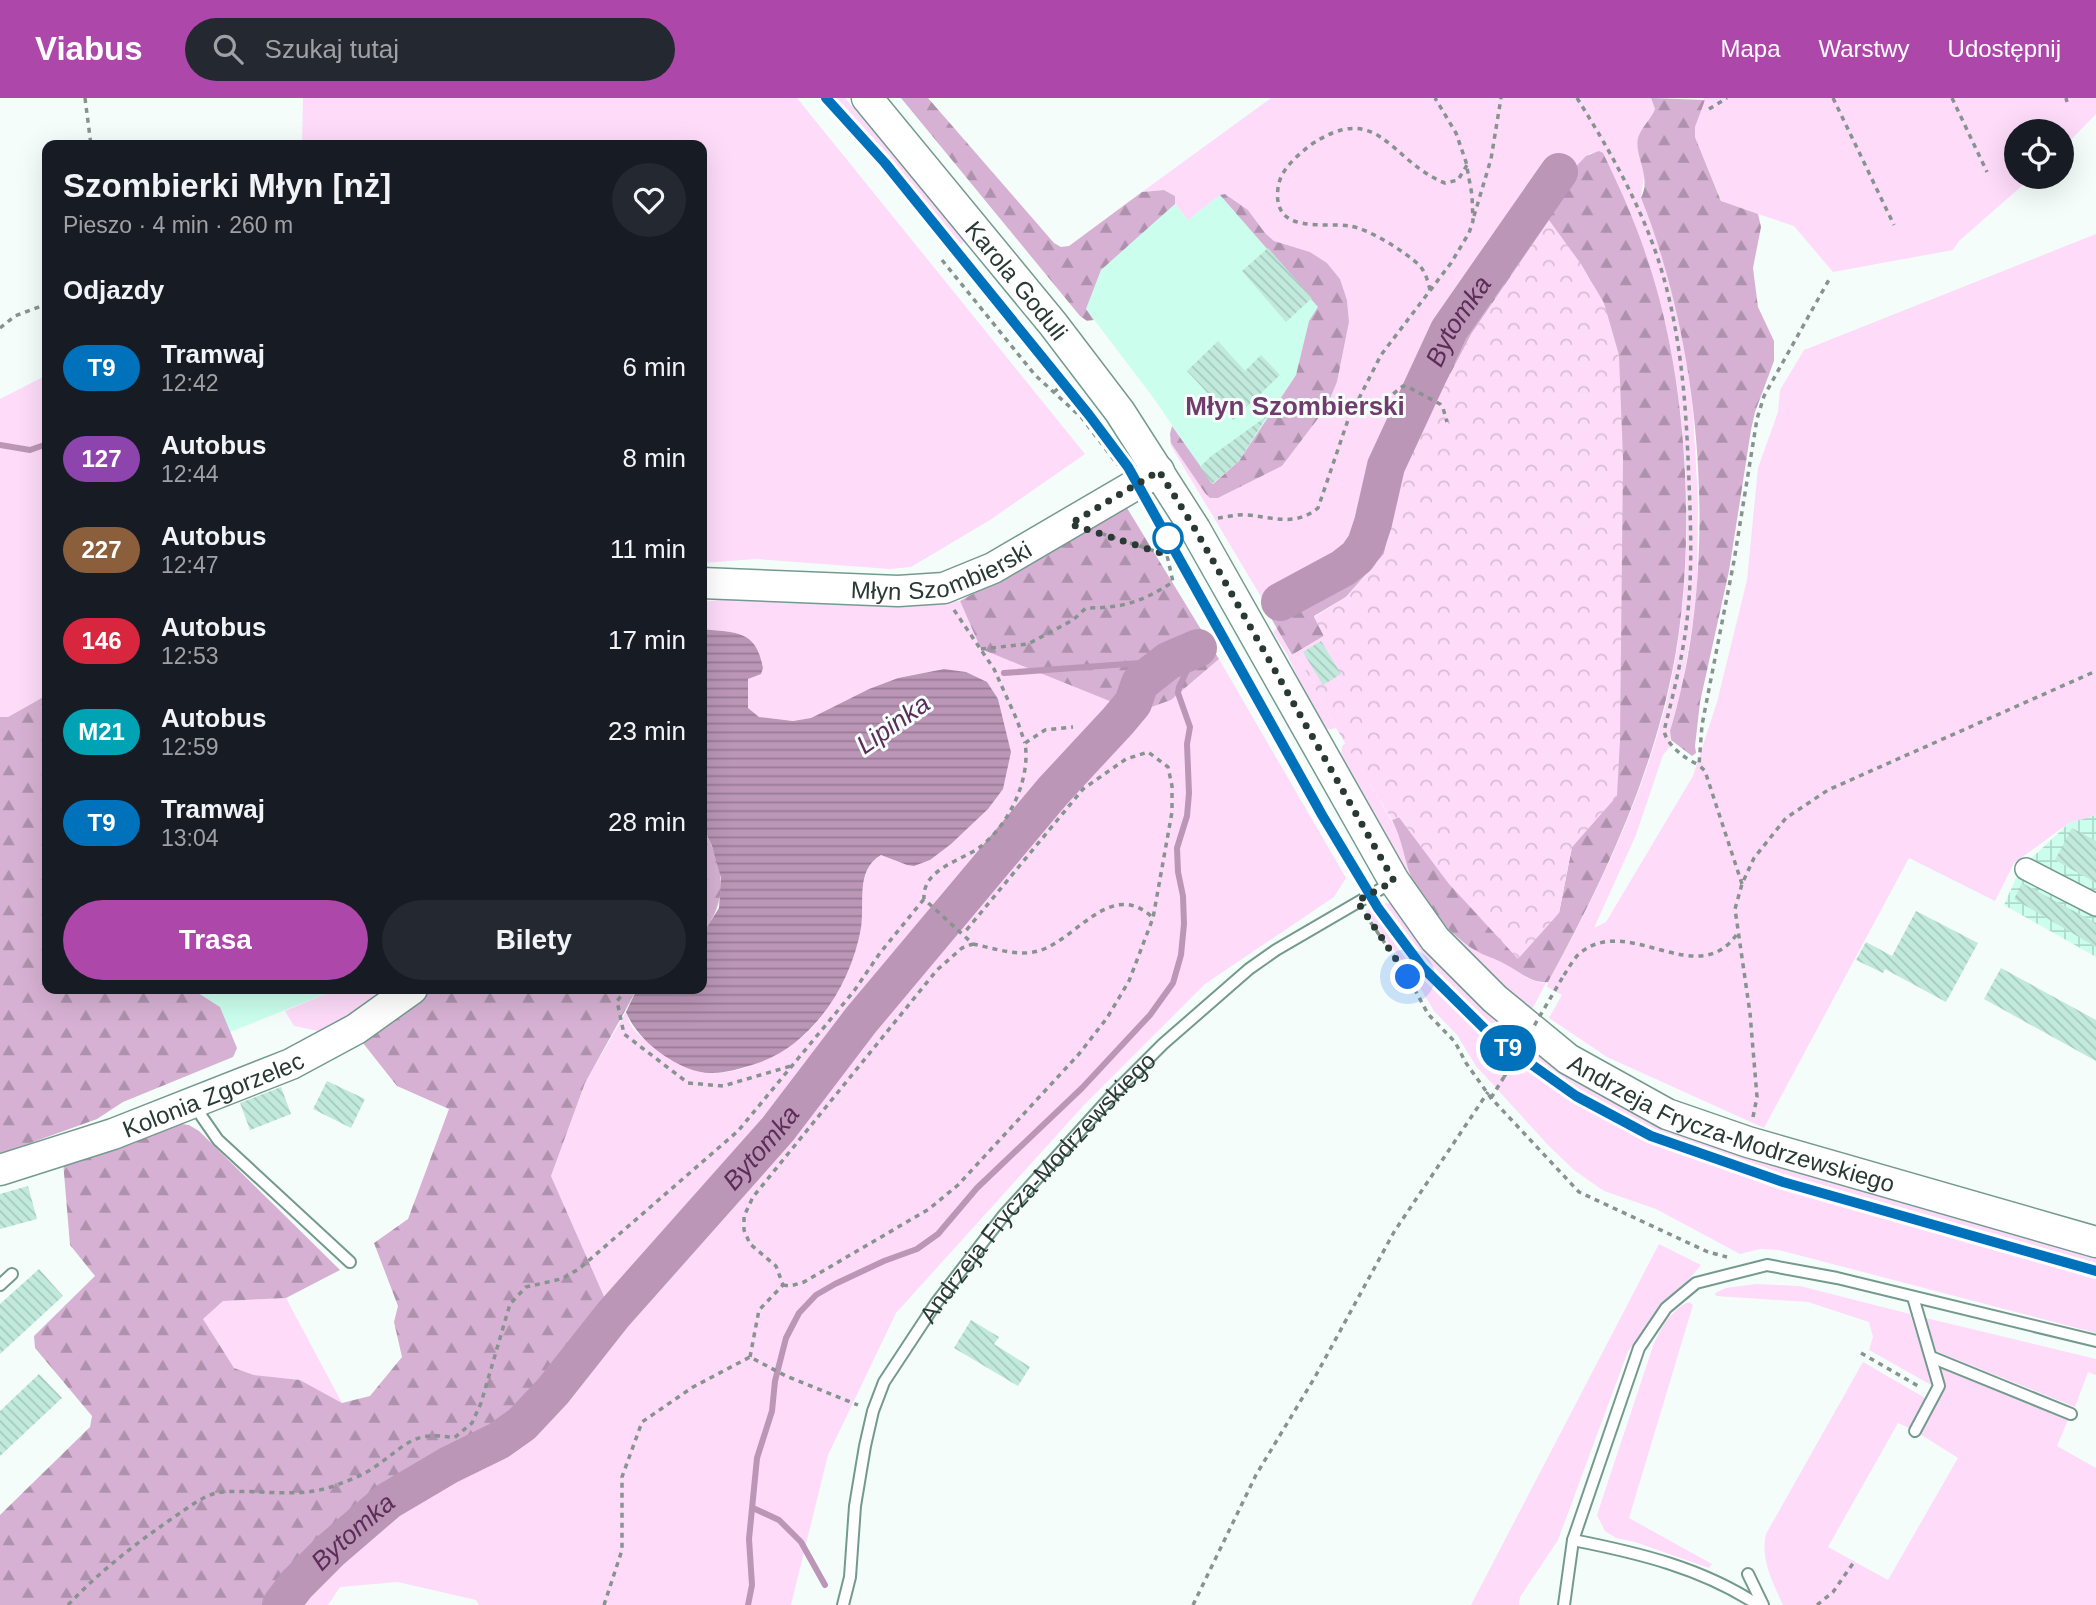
<!DOCTYPE html>
<html lang="pl">
<head>
<meta charset="utf-8">
<style>
  body { margin:0; font-family:Arial,sans-serif; background:#242831; color:#f1f3f6; height:100vh; display:flex; flex-direction:column; font-size:26px; white-space:nowrap }
  * { box-sizing:border-box; margin:0 }
  p { font-size:23px; color:#9ea1a6 }
  .icon { flex:none; width:38px; height:38px; fill:none; stroke:currentColor; stroke-width:2; stroke-linecap:round; stroke-linejoin:round }
  .map { position:relative; flex:1; overflow:hidden }
  .details { position:absolute; left:42px; top:42px; width:665px; height:854px; display:flex; flex-direction:column; background:#171b24; border-radius:14px; box-shadow:0 7px 28px #0002 }
  .details>* { flex:none }
  .badge { padding:0 14px; border-radius:23px; font-size:24px; line-height:46px }
  .buttons { position:absolute; left:2004px; top:21px; display:grid; gap:14px }
  .buttons a { display:grid; place-items:center; width:70px; height:70px; border-radius:50%; background:#171b24; box-shadow:0 7px 28px #0002; font-size:35px }
  .you { position:absolute; width:35px; height:35px; margin:-18px; border:5px solid #fff; border-radius:50%; background:#1a73e8; box-shadow:0 0 0 10px #1a73e833 }
  .map>.badge { position:absolute; translate:-50% -50%; box-shadow:0 0 0 4px #fff }
  h2 { padding:0 21px; font-size:26px; line-height:63px }
  .round { display:grid; place-items:center; flex:none; width:74px; height:74px; border-radius:37px; background:#242831 }
  .headline { display:flex; align-items:center; justify-content:space-between; height:119px; padding:0 21px }
  h1 { font-size:33px; font-weight:800; line-height:52px }
  .cta { display:flex; gap:14px; margin-top:auto; padding:14px 21px }
  .cta a { flex:1; height:80px; border-radius:42px; background:#ae47aa; color:#fff; font-size:28px; font-weight:800; line-height:80px; text-align:center }
  .cta a+a { background:#242831; color:#f1f3f6 }
  ul { padding:0; list-style:none }
  li { display:flex; align-items:center; gap:21px; height:91px; padding:0 21px }
  li div { flex:1 }
  li b { display:block; font-size:26px }
  li em { font-style:normal }
  li .badge { min-width:77px; font-weight:700; text-align:center }
  header { display:flex; align-items:center; gap:42px; box-sizing:border-box; height:98px; padding:0 35px; background:#ae47aa; color:#fff }
  header strong { font-size:33px }
  nav { display:flex; gap:38px; margin-inline-start:auto; font-size:24px }
  .search { width:490px; height:63px; background:#242831; display:flex; align-items:center; gap:18px; box-sizing:border-box; padding:0 24px; border-radius:38px; color:#9ea1a6; font-size:26px }
  .map>svg:first-child { display:block }
</style>
</head>
<body>
<header>
<strong>Viabus</strong>
<div class="search"><svg class="icon" aria-label="search" viewBox="0 0 24 24"><circle cx="10" cy="10" r="6"/><path d="M15 15l6 6"/></svg>Szukaj tutaj</div>
<nav><a>Mapa</a><a>Warstwy</a><a>Udostępnij</a></nav>
</header>
<div class="map">
<svg width="2096" height="1507" viewBox="0 0 2096 1507">
  <defs>
    <pattern id="industrial-grid" width="8" height="8" patternUnits="userSpaceOnUse" patternTransform="scale(1.75)"><rect width="8" height="8" fill="#cbfeed"/><path d="M0 4h8M4 0v8" fill="none" stroke="#aedacc"/></pattern>
    <pattern id="forest-firs" width="22" height="20" patternUnits="userSpaceOnUse" patternTransform="scale(1.75)"><rect width="22" height="20" fill="#d7b1d3"/><path d="M5 1l3.5 6h-7zM16 11l3.5 6h-7z" fill="#ae91ac"/></pattern>
    <pattern id="park-crowns" width="20" height="18" patternUnits="userSpaceOnUse" patternTransform="scale(1.75)"><rect width="20" height="18" fill="#fddbf9"/><path d="M2 6a3 3 0 1 1 6 0M12 15a3 3 0 1 1 6 0" fill="none" stroke="#d9bdd6"/></pattern>
    <pattern id="water-rules" width="6" height="5" patternUnits="userSpaceOnUse" patternTransform="scale(1.75)"><rect width="6" height="5" fill="#bb96b7"/><path d="M0 2.5h6" fill="none" stroke="#987b96"/></pattern>
    <pattern id="building-back-hatch" width="6" height="6" patternUnits="userSpaceOnUse" patternTransform="scale(1.75)"><rect width="6" height="6" fill="#c1e9dc"/><path d="M-1 5l2 2M0 0l6 6M5-1l2 2" fill="none" stroke="#a6c9bd"/></pattern>
  </defs>
  <rect width="100%" height="100%" fill="#f5fdfa"/>
  <!-- built -->
  <path fill="#cbfeed" d="M1220 97 1319 209 1309 223 1296 277 1239 363 1212 386 1155 302 1086 211 1101 172 1175 106 1188 122Z
    M192 891H338L230 934 220 909Z"/>
  <!-- industrial -->
  <path fill="url(#industrial-grid)" d="M2096 717V859L2004 807 2020 771 2069 725Z"/>
  <!-- green -->
  <path fill="#fddbf9" d="M303 0H797L1085 356 990 422 911 469 890 471 757 461 702 465V47H302Z
    M834 0H845L965 143 958 148 884 56Z
    M1271 0H1651L1655 11 1642 34 1640 57 1644 76 1641 100 1668 173 1684 244 1693 313 1698 404 1697 488 1693 524 1681 594 1670 633V649L1663 657 1636 737 1594 830 1606 824 1693 678 1717 604 1747 482 1758 370 1778 314 1780 292 1804 252 2096 136V717L2069 725 2014 765 1995 803 1909 760 1764 1030 1607 959 1549 920 1562 897 1547 889 1548 884C1598 794 1644 698 1668 597 1699 464 1691 292 1648 163 1636 125 1620 91 1603 55H1590L1564 81 1563 77 1553 67 1548 80 1529 102 1446 226 1408 293 1410 295 1408 301 1375 373 1367 403 1366 434 1362 442 1356 450 1336 467 1300 483 1266 507 1171 348 1170 341 1218 400 1282 368 1326 310 1337 284 1349 224 1347 202 1340 181 1327 165 1310 154 1274 143 1265 135 1248 112 1225 96 1220 97 1188 122 1175 106V98L1164 92 1142 94Z
    M1704 0H2096V16L2062 51V33H2016V79H2032L1959 143 1953 152 1833 174 1794 128 1722 104 1695 39V29Z
    M47 277V597L8 619H0V301Z
    M743 500 852 506 960 503 981 551 1171 602 1219 561 1346 780 1334 799 1205 886 1084 1007 896 1215 828 1357 791 1507H479L476 1502 398 1484 340 1489 328 1507H267L298 1466 363 1404 402 1376 496 1327 532 1292 606 1203 551 1078 585 985 626 914C628 919 629 925 632 929 641 941 674 964 687 970 713 981 746 973 769 959 781 951 799 944 809 933 828 914 843 886 853 861 857 850 860 836 861 825 863 801 858 771 881 757 904 765 905 771 930 762L1011 654 998 601 966 574 944 571 897 580 869 591 811 620 793 623 759 619 753 615 748 610V581L760 576 763 571C756 531 736 535 702 531V504Z
    M1277 530 1291 557 1300 562 1336 630C1327 633 1324 631 1318 624L1288 558 1273 534Z
    M1346 645 1397 732 1414 786 1387 743 1341 659 1342 648Z
    M1386 805 1392 806 1543 956 2096 1157V1235L1779 1152 1760 1151 1740 1156 1656 1111 1604 1093 1574 1072 1548 1047 1476 968 1457 937 1434 913 1413 878 1365 813Z
    M1458 840C1473 852 1488 857 1504 865 1517 872 1530 885 1546 885L1530 915 1479 864Z
    M338 891H391L336 930 323 934 294 928 285 913Z
    M1659 1146 1701 1167 1628 1253 1558 1442 1520 1499 1519 1507H1471Z
    M1756 1186 1800 1188 1910 1216 1933 1288 1869 1252 1873 1239 1869 1224 1808 1204 1716 1198 1715 1195 1726 1190Z
    M286 1200 342 1305 300 1282 254 1277 234 1270 202 1221 223 1203Z
    M1689 1204 1693 1207 1629 1420 1712 1466 1709 1470 1635 1444 1616 1440 1605 1433 1597 1417 1653 1248C1660 1231 1671 1211 1689 1204Z
    M1926 1220 2096 1261V1277L2088 1274 2075 1309 1936 1253Z
    M1863 1264 1927 1301 1909 1330 1898 1325 1828 1449 1888 1482 1958 1360 1920 1336 1946 1289 1940 1269 2068 1322 2057 1348 2096 1370V1507H1783C1773 1485 1760 1461 1766 1436Z"/>
  <!-- forest -->
  <path fill="url(#forest-firs)" d="M901 0H928L1054 145 1061 149 1069 148 1142 94 1164 92 1175 98V106L1101 172 1086 211 1094 222 1087 223 1080 218Z
    M1651 0 1705 2 1695 29V39L1721 103 1758 116 1761 129 1753 170 1758 209 1774 243V263L1755 314 1751 332 1729 473 1700 604 1695 648 1696 655 1692 658 1671 642 1670 633C1720 472 1704 256 1641 100 1652 78 1634 58 1638 40 1641 30 1651 21 1655 11Z
    M1599 53 1603 55C1620 90 1636 125 1648 163 1690 287 1699 469 1667 597 1643 698 1598 793 1548 884 1531 886 1519 873 1505 866 1495 860 1484 858 1475 852 1453 840 1420 802 1411 779 1404 760 1402 741 1392 722L1399 719 1450 787 1559 815 1572 749 1616 698 1549 123 1472 235 1406 360 1384 456 1346 499 1314 518 1324 538 1292 557 1271 520C1300 503 1338 489 1360 462 1393 419 1383 341 1427 302V289L1455 236 1564 81 1586 58Z
    M1225 96 1248 112 1265 135 1274 143 1310 154 1327 165 1340 181 1347 202 1349 224 1337 284 1326 310 1282 368 1218 400H1210L1205 395 1171 345 1170 336 1172 328 1213 386 1239 363 1296 277 1309 223 1318 209 1220 97Z
    M1127 410 1219 561 1171 602 1137 614 981 551 960 503Z
    M47 597V891H192L220 909 237 950 233 959 123 1004 97 1021 0 1056V619H8Z
    M702 727C723 769 731 797 702 837Z
    M430 891H637L585 985 551 1078 606 1203 532 1292 496 1328 402 1376 363 1404 298 1466 267 1507H0V1417L90 1329 92 1318 35 1250 34 1238 95 1178 70 1147 63 1063 175 1025 189 1027 199 1033 340 1172 286 1200 223 1203 203 1221 234 1270 254 1277 300 1282 342 1305 370 1298 402 1259 394 1224 398 1208 374 1145 408 1121 449 1011 397 988 359 940Z"/>
  <!-- park -->
  <path fill="url(#park-crowns)" d="M1549 122 1581 166 1604 205 1619 257 1623 361 1620 643 1617 698 1572 749 1559 815 1518 861 1450 787 1399 719 1392 722 1336 630 1300 562 1292 557 1324 538 1314 519 1346 499 1384 456 1406 360 1472 235Z"/>
  <!-- water -->
  <path fill="url(#water-rules)" d="M702 531C736 535 756 531 763 570L761 576 748 581V610L759 619 793 623 811 620 869 591 898 580 944 571 966 574 987 584 998 601 1011 654 1003 691 988 711 951 746 930 762 914 768 907 767 881 757C855 772 865 805 861 830 851 887 812 948 755 966 733 973 710 980 687 970 662 959 637 940 626 914L637 891H702V837L719 810 721 780 712 748 702 727Z"/>
  <g fill="none" stroke-linecap="round" stroke-linejoin="round">
    <!-- stream -->
    <path stroke="#bb96b7" stroke-width="6" d="M0 347 30 352 47 346
      M1004 575 1168 563
      M753 1410 779 1422 801 1444 825 1487
      M748 1507 752 1487 749 1441 757 1360 772 1313 775 1283 786 1240 799 1215 816 1197 835 1186 884 1163 917 1151 938 1136 977 1090 1082 990 1150 917 1173 885 1181 857 1184 826 1183 798 1178 774 1177 750 1187 718 1189 695 1187 646 1190 629 1178 595 1179 589 1198 550"/>
    <!-- river -->
    <g stroke="#bb96b7" stroke-width="38">
      <path id="s1" d="M1280 504 1343 470 1357 459 1366 446 1373 425 1386 368 1449 232 1559 74"/>
      <path id="s2" d="M281 1507 296 1487 331 1452 388 1403 449 1367 498 1343 522 1326 553 1293 613 1217 778 1031 861 922 1053 693 1118 623 1133 605 1140 585 1168 563 1198 550"/>
    </g>
  </g>
  <!-- building -->
  <path fill="url(#building-back-hatch)" d="M1268 150 1312 200 1286 224 1242 173Z
    M1218 243 1245 273 1261 257 1280 277 1233 322 1187 273Z
    M1267 318 1239 363 1212 386 1200 369 1210 359Z
    M1321 543 1341 576 1323 587 1303 554Z
    M2072 730 2096 743V785L2055 762Z
    M2022 785 2096 825V849L2014 801Z
    M1916 813 1978 845 1946 904 1885 871 1883 875 1856 862 1866 844 1892 858Z
    M2001 870 2096 922V963L1984 901Z
    M327 983 365 1001 351 1030 313 1011Z
    M281 989 291 1016 250 1032 240 1005Z
    M28 1088 37 1121 0 1131V1096Z
    M39 1171 63 1198 0 1256V1206Z
    M971 1222 999 1239 994 1246 1030 1269 1018 1288 954 1250Z
    M39 1276 62 1300 0 1358V1313Z"/>
  <g fill="none" stroke-linecap="round" stroke-linejoin="round">
    <!-- lane casing -->
    <g stroke="#749a8e" stroke-width="14">
      <g id="lane">
        <path d="M196 1006 202 1019 218 1042 350 1164"/>
        <path d="M0 1187 12 1176"/>
        <path d="M1913 1199 1939 1288 1915 1333"/>
        <path d="M1931 1259 2071 1316"/>
        <path d="M1573 1442C1639 1455 1702 1470 1758 1507"/>
        <path d="M1748 1476 1763 1507"/>
        <path id="s3" d="M843 1507 850 1479 855 1408 865 1348 873 1313 884 1284 936 1205 1003 1118 1116 993 1163 946 1249 871 1276 852 1391 785"/>
        <path d="M1564 1507 1573 1442 1639 1250 1666 1210 1696 1185 1767 1167 1837 1180 2096 1243"/>
      </g>
    </g>
    <!-- street casing -->
    <g stroke="#749a8e" stroke-width="24">
      <path id="street" d="M2026 771 2096 807"/>
    </g>
    <!-- secondary casing -->
    <g stroke="#749a8e" stroke-width="33">
      <g id="secondary">
        <path id="s4" d="M867 0 1053 226 1120 314 1195 431 1394 783 1435 841 1495 901 1568 961 1667 1016 1748 1044 2096 1144"/>
        <path id="s5" d="M702 485 898 493 944 490 993 470 1159 373"/>
        <path id="s6" d="M0 1072 113 1036 291 966 356 931 412 891"/>
      </g>
    </g>
    <!-- path -->
    <path stroke="#87938f" stroke-width="3.5" stroke-dasharray="5 5" stroke-linecap="butt" d="M85 0 91 47
      M1577 0C1609 51 1639 104 1658 161 1679 225 1685 292 1688 359 1690 410 1693 462 1688 513 1684 554 1674 593 1664 633 1667 647 1685 661 1699 667
      M1833 0 1894 127
      M1952 0 1987 74
      M2066 0 2067 4
      M1709 11 1727 0
      M1474 118 1491 61 1501 0
      M942 162 1035 277 1082 320 1118 367
      M1430 192C1428 184 1426 175 1420 168 1406 154 1369 131 1350 128 1323 124 1272 137 1278 90 1280 72 1296 59 1309 48 1379 0 1389 63 1445 85L1458 82 1467 67
      M0 230 15 218 47 206
      M1054 294 1067 283
      M1359 300 1373 308 1383 304 1403 288 1408 289 1440 306 1443 310 1447 324
      M1218 420C1227 419 1237 416 1247 417 1273 419 1295 429 1318 410L1348 322 1381 257 1451 165 1469 135 1473 123 1472 97 1466 64 1456 35 1435 0
      M954 512 994 571 1017 622 1025 645
      M981 551 1028 546 1073 522 1086 510C1124 510 1141 504 1173 484L1167 457 1103 436
      M1742 786 1705 673 1699 667 1702 627 1734 463 1757 321 1764 298 1831 178
      M1365 816 1408 879 1428 916 1455 944 1466 965 1491 1000 1579 1094 1708 1154 1727 1159
      M973 846C993 850 1018 859 1038 853 1076 843 1111 779 1153 820
      M1564 877C1569 870 1573 861 1580 855 1629 815 1697 894 1737 836
      M627 891 617 903 624 936 688 985 723 988 791 968
      M1491 1000 1504 979
      M1753 1019 1757 999 1750 915 1735 811 1742 786 1754 760 1786 720 1828 692 2096 573
      M783 1187 790 1188 804 1184 929 1111 958 1087 1079 956 1107 920 1129 883 1153 820 1172 714V688L1168 669 1148 654 1126 661 1083 691 964 835
      M1861 1255 1920 1289
      M750 1259 759 1212 783 1187 776 1168 750 1146 744 1132V1118L753 1099 937 872 962 850 973 846 924 801C922 771 961 763 980 749 1009 727 1031 681 1025 645L1045 632 1073 629
      M68 1507C102 1471 139 1443 180 1415 192 1407 207 1395 223 1394 260 1391 298 1401 334 1388 347 1383 362 1378 373 1370 404 1350 412 1331 454 1340L472 1325 481 1305 510 1206 526 1189 561 1181 579 1171 738 1033 854 893 880 855 924 801
      M604 1507 622 1452V1379L642 1324 693 1289 750 1259 786 1278 858 1307
      M1193 1507 1256 1377 1315 1279 1394 1134 1488 994
      M1817 1507 1833 1494 1854 1464"/>
    <!-- lane -->
    <use href="#lane" stroke="#fff" stroke-width="10"/>
    <!-- street -->
    <use href="#street" stroke="#fff" stroke-width="21"/>
    <!-- secondary -->
    <use href="#secondary" stroke="#fff" stroke-width="30"/>
    <!-- tram -->
    <path stroke="#83908c" stroke-width="2" d="M826 0 885 65 1089 317 1128 369 1322 717 1378 810 1422 869 1442 892 1494 940 1576 998 1651 1038 1783 1084 2096 1173"/>
    <!-- path-bridge -->
    <path stroke="#87938f" stroke-width="3.5" stroke-dasharray="5 5" stroke-linecap="butt" d="M1504 979 1564 877"/>
  </g>
  <g fill="none" stroke-linecap="round" stroke-linejoin="round">
    <!-- line casing -->
    <g stroke="#fff" stroke-width="16">
      <path id="line" d="M826 0 885 65 1089 317 1128 369 1322 717 1378 810 1422 869 1494 940 1576 998 1651 1038 1783 1084 2096 1173"/>
    </g>
    <!-- line -->
    <use href="#line" stroke="#0072bc" stroke-width="10"/>
    <!-- walk -->
    <path stroke="#293934" stroke-width="7" stroke-dasharray="0 12.6" d="M1168 440 1167 457 1070 426 1159 373 1195 431 1394 783 1357 803 1408 879"/>
  </g>
  <!-- markers -->
  <circle fill="#fff" stroke="#0072bc" stroke-width="3.5" cx="1168" cy="440" r="14"/>
  <g text-anchor="middle" dominant-baseline="central" stroke-width="6" stroke-linejoin="round" paint-order="stroke">
    <!-- street labels -->
    <g font-size="24" fill="#293934" stroke="#f5fdfa">
      <text stroke="none"><textPath href="#s4" startOffset="236">Karola Goduli</textPath></text>
      <text stroke="none"><textPath href="#s5" startOffset="243">Młyn Szombierski</textPath></text>
      <text stroke="none"><textPath href="#s6" startOffset="226">Kolonia Zgorzelec</textPath></text>
      <text stroke="none"><textPath href="#s4" startOffset="1374">Andrzeja Frycza-Modrzewskiego</textPath></text>
      <text stroke="none"><textPath href="#s3" startOffset="476">Andrzeja Frycza-Modrzewskiego</textPath></text>
    </g>
    <!-- water labels -->
    <g font-size="26" font-style="italic" fill="#5d2d5a" stroke="#f5fdfa">
      <text stroke="none"><textPath href="#s1" startOffset="348">Bytomka</textPath></text>
      <text transform="translate(893 626) rotate(-35)">Lipinka</text>
      <text stroke="none"><textPath href="#s2" startOffset="670">Bytomka</textPath></text>
      <text stroke="none"><textPath href="#s2" startOffset="103">Bytomka</textPath></text>
    </g>
    <!-- neighbourhood labels -->
    <g font-size="26" font-weight="bold" fill="#703c6d" stroke="#f5fdfa">
      <text x="1295" y="308">Młyn Szombierski</text>
    </g>
  </g>
</svg>
<div class="buttons">
<a><svg class="icon" aria-label="locate" viewBox="0 0 24 24"><circle cx="12" cy="12" r="6"/><path d="M12 2v4M12 18v4M2 12h4M18 12h4"/></svg></a>
</div>
<div class="you" style="left:1408px;top:879px"></div>
<b class="badge" style="left:1508px;top:950px;background:#0072bc;color:#fff">T9</b>
<section class="details">
<div class="headline"><div><h1>Szombierki Młyn [nż]</h1><p>Pieszo · 4 min · 260 m</p></div><a class="round"><svg class="icon" aria-label="heart" viewBox="0 0 24 24"><path d="M12 20l-8-8c-3-5 5-10 8-4 3-6 11-1 8 4z"/></svg></a></div>
<h2>Odjazdy</h2>
<ul>
<li><span class="badge" style="background:#0072bc;color:#fff">T9</span><div><b>Tramwaj</b><p>12:42</p></div><em>6 min</em></li>
<li><span class="badge" style="background:#8e44ad;color:#fff">127</span><div><b>Autobus</b><p>12:44</p></div><em>8 min</em></li>
<li><span class="badge" style="background:#8b5e3c;color:#fff">227</span><div><b>Autobus</b><p>12:47</p></div><em>11 min</em></li>
<li><span class="badge" style="background:#d7263d;color:#fff">146</span><div><b>Autobus</b><p>12:53</p></div><em>17 min</em></li>
<li><span class="badge" style="background:#00a3b4;color:#fff">M21</span><div><b>Autobus</b><p>12:59</p></div><em>23 min</em></li>
<li><span class="badge" style="background:#0072bc;color:#fff">T9</span><div><b>Tramwaj</b><p>13:04</p></div><em>28 min</em></li>
</ul>
<div class="cta"><a>Trasa</a><a>Bilety</a></div>
</section>
</div>
</body>
</html>
